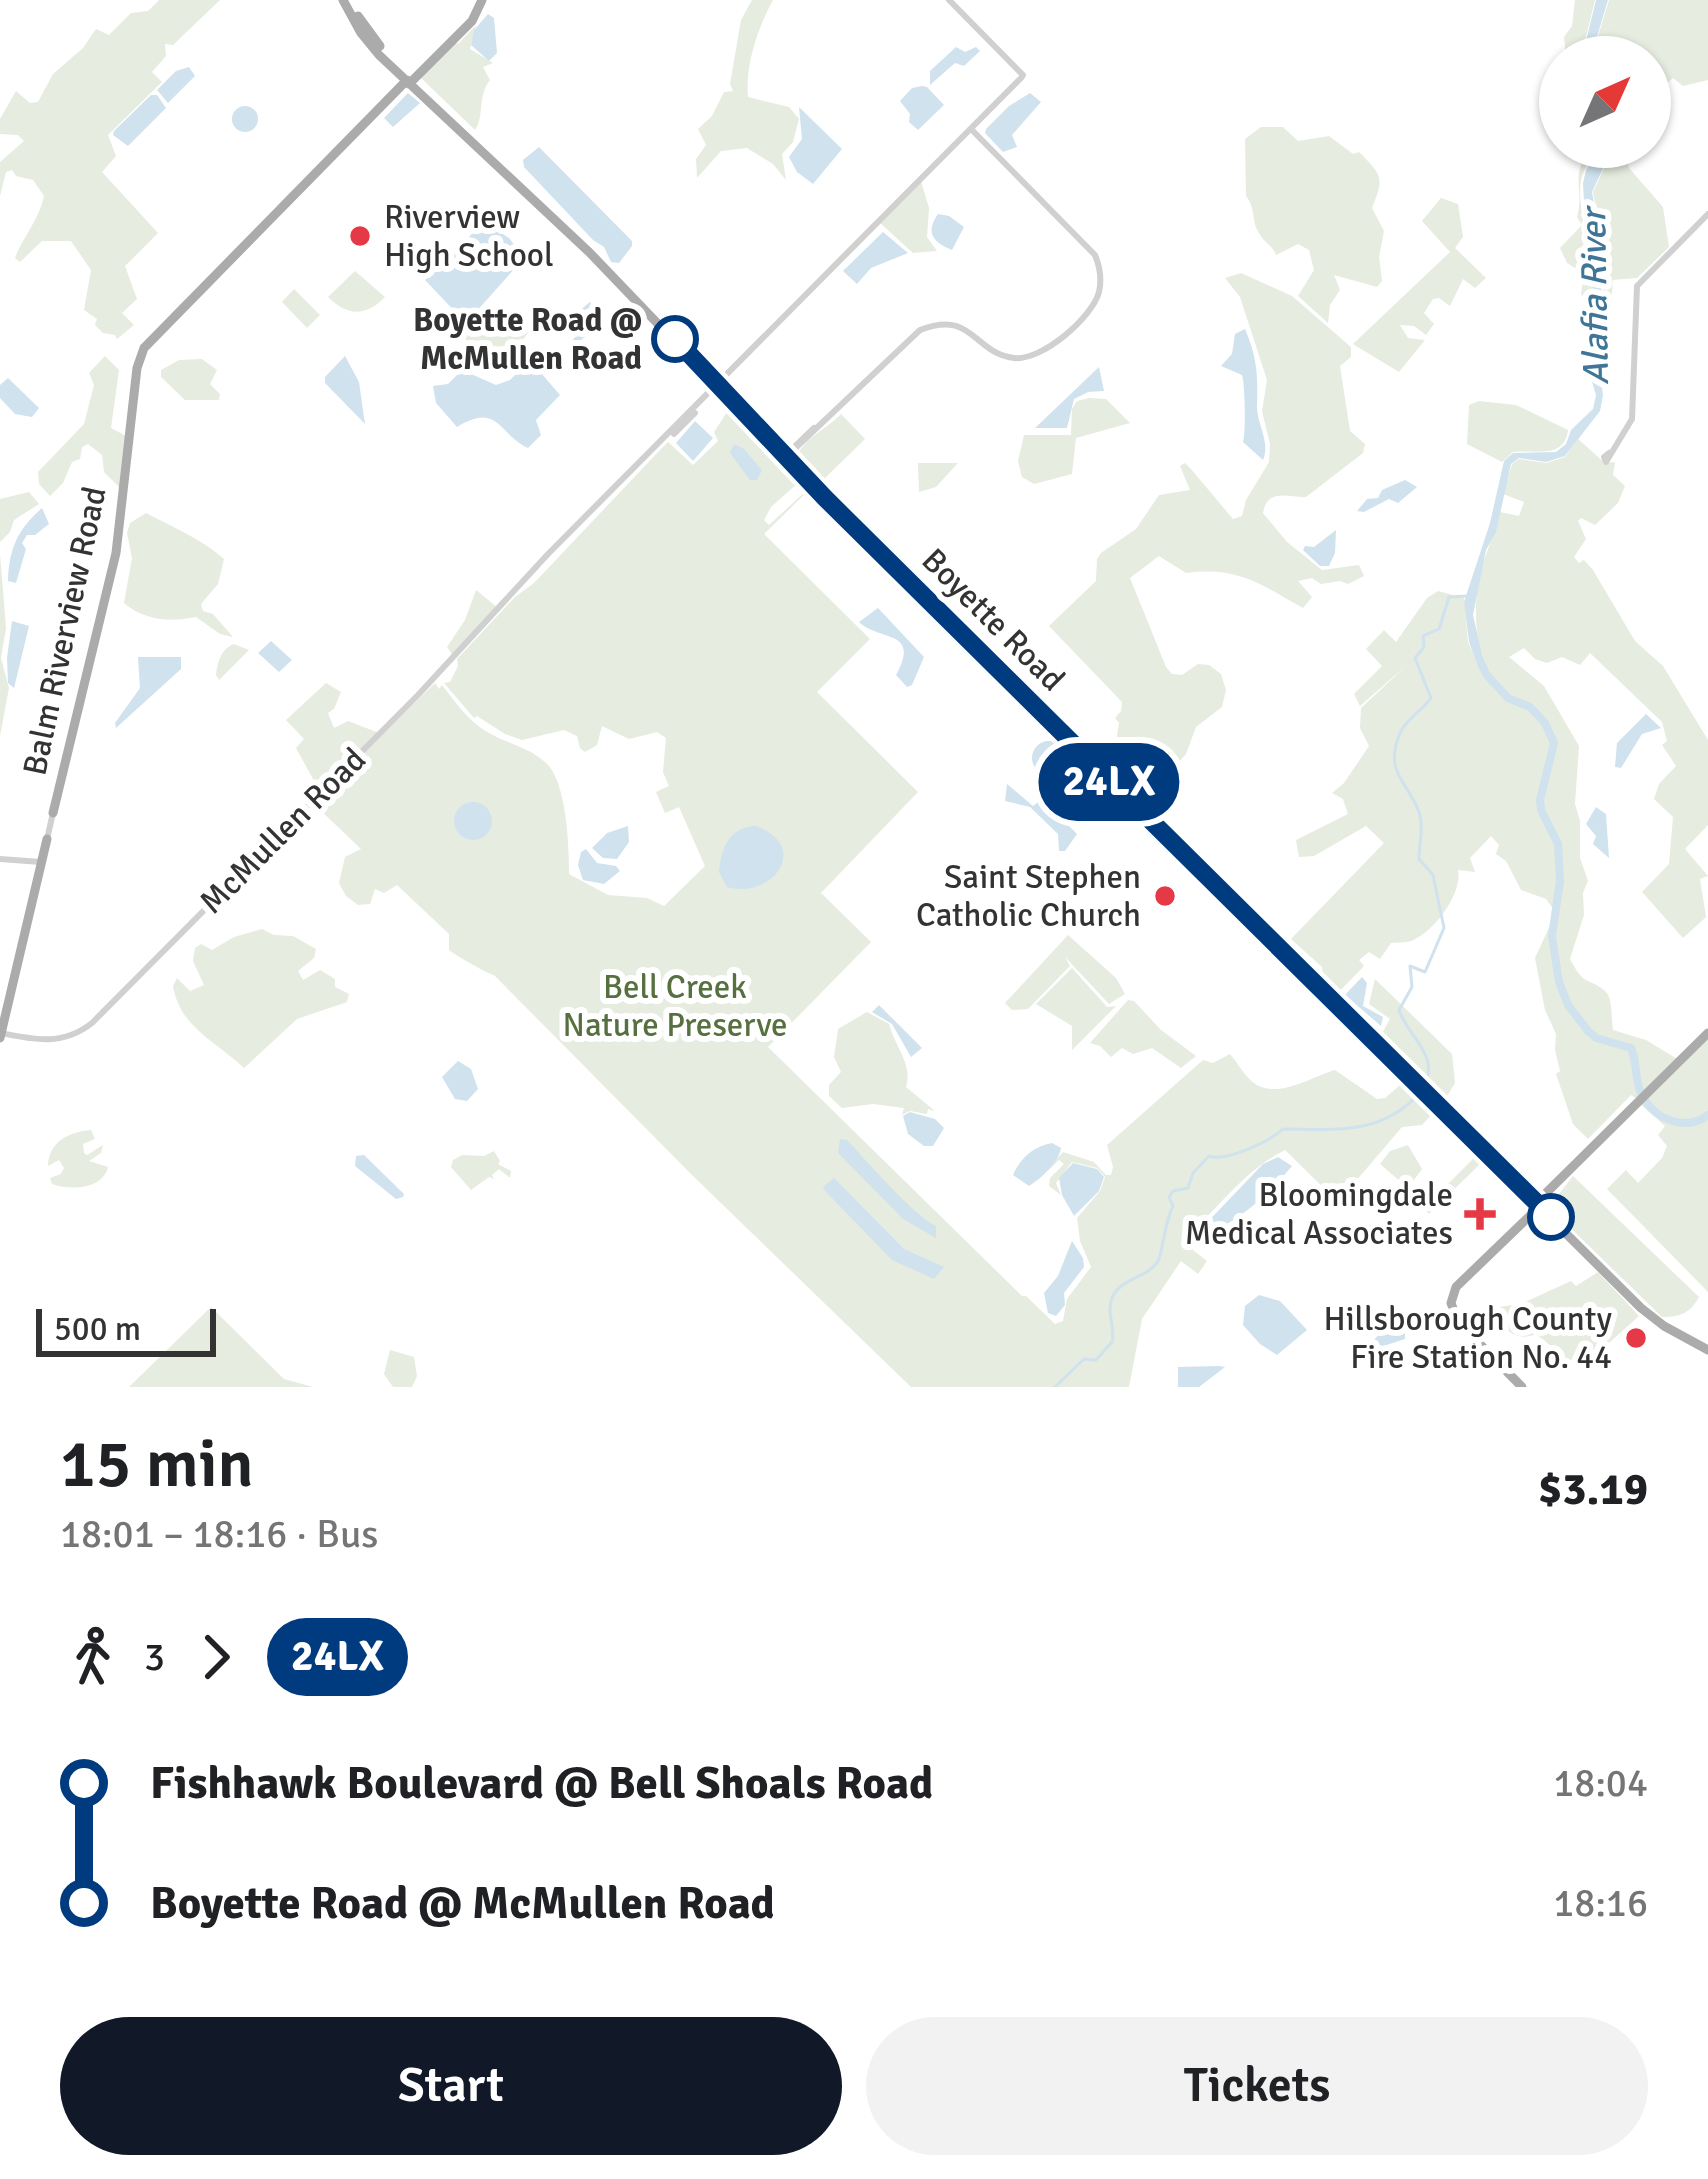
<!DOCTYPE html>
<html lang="en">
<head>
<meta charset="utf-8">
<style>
  body { margin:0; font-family:Signika,sans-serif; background:#f2f2f2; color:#202124; height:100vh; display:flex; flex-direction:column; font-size:45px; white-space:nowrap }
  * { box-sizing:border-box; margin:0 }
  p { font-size:39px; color:#757577 }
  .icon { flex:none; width:66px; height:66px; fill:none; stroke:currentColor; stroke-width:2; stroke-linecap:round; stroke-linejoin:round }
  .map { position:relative; height:1387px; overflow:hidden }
  .side { display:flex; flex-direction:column; background:#fff; flex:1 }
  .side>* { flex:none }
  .badge { padding:0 24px; border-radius:39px; font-size:42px; line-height:78px }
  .needle { width:78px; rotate:45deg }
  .fabs { position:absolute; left:1539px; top:36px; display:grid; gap:24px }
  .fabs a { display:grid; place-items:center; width:132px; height:132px; border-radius:50%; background:#fff; box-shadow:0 3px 9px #0004; font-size:60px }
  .scale { position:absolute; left:36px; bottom:30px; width:180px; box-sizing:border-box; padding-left:12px; border:6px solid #333; border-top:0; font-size:33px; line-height:42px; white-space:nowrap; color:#333; -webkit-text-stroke:9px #fff; paint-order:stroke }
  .map>.badge { position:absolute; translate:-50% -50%; box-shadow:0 0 0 6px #fff }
  .legs { display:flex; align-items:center; gap:18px; height:132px; padding:0 60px; font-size:39px }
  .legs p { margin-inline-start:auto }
  .summary { display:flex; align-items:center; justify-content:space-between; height:204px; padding:0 60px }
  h1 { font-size:66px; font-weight:600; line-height:90px }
  .cta { display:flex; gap:24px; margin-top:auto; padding:24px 60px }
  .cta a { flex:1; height:138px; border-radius:72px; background:#111827; color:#fff; font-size:48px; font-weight:600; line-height:138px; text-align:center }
  .cta a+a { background:#f2f2f2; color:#202124 }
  ul { padding:0 60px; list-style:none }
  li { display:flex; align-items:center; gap:42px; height:120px; font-size:45px }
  li i { display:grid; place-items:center; width:18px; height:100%; margin:0 15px; background:currentColor }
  li i::after { content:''; width:30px; height:30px; margin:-15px; border:9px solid; border-radius:50%; background:#fff }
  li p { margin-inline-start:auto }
  li:first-child i { background:linear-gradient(#0000 50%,currentColor 0) }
  li:last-child i { background:linear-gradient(currentColor 50%,#0000 0) }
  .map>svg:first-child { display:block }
</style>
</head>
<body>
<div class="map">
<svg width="1708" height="1387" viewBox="0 0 1708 1387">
  <rect width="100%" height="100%" fill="#fff"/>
  <!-- green -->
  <path fill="#e6ecdf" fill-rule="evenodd" d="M159 0H220L173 45 165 44 166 56 152 72 162 82 108 135 116 156 102 172 158 233 125 266 137 299 122 313 134 325 117 339 115 335 103 333 95 325 97 319 84 310 91 270 71 241H42L20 262 15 258C24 235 38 222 44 196L33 180 16 176 12 170 6 172 0 196V162L24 141 18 135 0 134V119L16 91 30 103 38 102 53 74 83 48 96 29 109 35 131 13 148 11Z
    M752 0H773C758 28 745 64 748 97L789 107 799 119 793 142 782 154 786 180 773 164 747 148 721 151 697 178 696 159 706 145 698 129 712 116 724 92 733 91 730 84 741 20Z
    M1575 0H1595L1581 57H1566L1564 37 1572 26Z
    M1609 0H1708V80L1683 86 1673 78 1650 98V57L1592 56Z
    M476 25 470 49 493 63 483 67 490 80C477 96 485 115 475 130L419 76 454 41 458 44Z
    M1261 127H1283L1298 141 1329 136 1353 154 1359 152C1383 176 1384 178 1372 208L1384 231 1379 257 1382 281 1377 287 1334 275 1340 290 1330 305 1328 323 1298 296 1314 270 1309 250 1298 244 1276 255C1272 244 1265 244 1259 233 1251 221 1256 208 1246 196L1245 139Z
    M1592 147H1600C1596 156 1588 162 1584 171 1573 196 1588 232 1591 257 1594 276 1592 296 1592 315L1591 324 1592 306 1581 294 1584 274 1567 263 1560 248 1582 225 1577 217C1585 190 1568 175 1592 147Z
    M1614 147H1623L1629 168 1663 207 1669 247 1637 278 1613 280 1610 314 1601 327 1605 256 1593 192Z
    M921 181 929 208 927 237 937 251 913 253 880 223Z
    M1441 198 1458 204 1463 237 1455 248 1486 278 1475 288 1463 279 1450 306 1439 298 1433 299 1424 313 1434 324 1426 335 1414 326 1400 325 1408 338 1425 340 1399 372 1353 344 1450 252 1422 221Z
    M355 271 385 297C366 317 347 316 328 297Z
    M1241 273 1292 296 1351 347V357L1340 366 1350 431 1365 444 1363 453 1306 497C1289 498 1268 487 1263 513L1287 542 1322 570 1359 565 1364 576 1348 584 1340 581 1321 584 1312 578 1298 581 1312 597 1303 608C1261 584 1237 566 1186 573L1159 556 1130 578 1166 667 1172 674 1182 675 1198 664 1209 665 1221 674 1226 690 1222 707 1196 727 1186 754 1171 771 1176 778 1165 768 1135 795 1098 756 1116 742 1119 723 1115 718 1121 711 1122 702 1049 626 1096 581 1097 559 1101 553 1136 529 1159 495 1190 490 1180 466 1185 463 1191 469 1233 519 1242 516 1246 500 1269 462 1270 444 1262 411 1267 380 1240 297 1225 278Z
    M294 289 320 315 307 328 282 302Z
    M494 316 529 332 503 365 485 373C465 363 459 339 474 322Z
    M105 356 119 370 111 428 128 437 123 491 104 472 102 455 88 444 82 447 80 459 72 462 63 483 50 496 39 484 38 472 84 424 94 385 89 373Z
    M202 359 217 370 210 384 220 394 219 400H185L161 377V370L179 360Z
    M1089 398 1106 399 1130 423 1076 438 1072 474 1034 484 1022 477 1018 461 1024 435H1071L1072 409 1077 401Z
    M1479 401 1516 405 1568 430C1564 460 1536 449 1513 452L1502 462 1467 444 1469 405Z
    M733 403 811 488 764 534 870 639 817 692 918 792 821 893 871 942 768 1047 1022 1296H1026L1055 1324 1063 1321 1067 1299 1091 1267 1080 1241 1077 1218 1100 1191 1105 1177 1097 1168 1072 1162 1056 1183 1061 1195 1049 1186 1050 1178 1064 1164 1059 1160 1033 1185 1063 1152 1094 1162 1106 1175H1111L1113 1167 1107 1145 1203 1060 1213 1063 1230 1054C1238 1063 1246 1079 1257 1085 1281 1098 1313 1076 1335 1070L1377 1099 1385 1098 1406 1080 1435 1105V1111L1422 1125 1402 1127 1338 1202 1285 1150C1247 1169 1221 1204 1191 1233L1198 1242 1193 1250 1207 1261 1198 1274 1181 1261 1142 1319 1129 1387H911L691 1174 494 975C490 975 453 954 449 950V934L397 885 384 893 375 889 370 904 358 905 346 896 339 883 345 857 361 849 316 806 317 799 435 683 439 689 442 685C456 703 469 722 489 733 508 744 529 747 546 763 567 782 569 847 569 874L608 895 647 898 664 906 705 866 679 807 665 813 656 792 669 786 663 772 666 738 657 732 629 739 602 726 597 745 585 752 580 748 577 736 564 730 522 740 505 734 477 716 474 718 444 683 450 682 458 666 457 659 515 597 534 583 661 449 668 442 693 465 718 441 714 432ZM799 482 806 491 769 525 764 520 771 507Z
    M841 414 865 439 822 481 797 455C808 435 826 430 841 414Z
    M1578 439 1605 463 1615 462 1613 475 1625 486 1618 503 1595 525 1581 518 1578 521 1586 539 1574 557 1579 563 1584 560 1593 570 1635 641 1663 666 1708 740V825L1685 849 1708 876 1700 879 1706 917 1683 938 1642 892 1669 864 1673 817 1654 799 1659 784 1676 766 1662 745 1667 741 1662 722 1590 653 1580 665 1562 657 1547 663 1535 659 1524 648 1509 657 1544 686 1579 746 1575 804 1580 821V858L1588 881 1583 893 1584 915 1570 959C1585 988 1587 976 1605 991 1613 997 1611 1019 1613 1030L1646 1040 1679 1060 1637 1099 1631 1095 1588 1139 1573 1124 1556 1074 1560 1071 1555 1050 1556 1034 1545 1010 1535 958 1553 919V909L1546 899 1521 890 1506 861 1496 854 1499 845 1491 836 1470 858 1475 872 1458 870C1463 894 1433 933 1411 941 1405 943 1398 942 1391 943L1380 959 1369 952 1359 960 1364 966 1337 994 1323 979 1322 967 1291 939 1384 843 1366 826 1314 856 1299 857 1296 840 1348 814 1343 799 1332 793 1344 783 1369 746 1360 728 1361 708 1408 664 1360 706 1354 694 1382 666 1366 649 1384 630 1396 642 1427 598 1438 591 1464 598 1468 642 1480 669 1485 663C1471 627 1474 585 1488 549 1493 535 1498 527 1500 512L1519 516 1524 502 1503 494 1512 464 1519 459 1546 463 1565 457Z
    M918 463H958L936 487 919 492Z
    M29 492 39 504 14 520 10 532 0 542V499Z
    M146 513C173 527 201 539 224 559L218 584 201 604 203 611 213 614 233 637 220 634 196 617C170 622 145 621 124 603L132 558 127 533 130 523Z
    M0 554 6 628 1 658 9 688 0 736Z
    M476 590 498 608 453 656 447 647 465 620Z
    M234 644 249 650 219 680 216 675C218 661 221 649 234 644Z
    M326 683 341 692 334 709 328 713 334 728 348 721 379 733 317 794 318 788 296 748 304 739 286 720Z
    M262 929 274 935 293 936 316 949 314 958 298 971 303 980 320 970 335 979V987L349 994 347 1002 297 1019 244 1068C216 1041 180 1028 173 986L177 978 190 991 204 985 193 961 195 948 201 944 212 950 234 937Z
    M1068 935 1116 978 1125 994 1109 1004 1065 957 1070 966 1028 1009 1012 1010 1005 1003Z
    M1072 968 1107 1007 1116 1006 1072 1050V1026L1036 1004Z
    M1375 979 1452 1054 1455 1083 1446 1098 1381 1035 1390 1019 1369 1004Z
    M1128 1000 1134 1001 1161 1030 1196 1056 1181 1068 1152 1048 1133 1054 1122 1048 1111 1057 1100 1046 1090 1043Z
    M867 1012 889 1024C895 1047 913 1064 906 1087L935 1111 928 1109 927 1114 910 1111 902 1115 904 1108 873 1104 842 1108 829 1096V1085L841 1072 834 1057 838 1029Z
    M1708 1036V1292L1607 1189 1626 1170 1638 1183 1662 1158 1667 1146 1658 1135 1665 1126 1640 1104Z
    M91 1130 95 1139 83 1144 84 1153 87 1155 103 1145 101 1153 89 1161 108 1167C103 1189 71 1191 52 1184L50 1178 61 1174 64 1168 59 1160 48 1166C49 1141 69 1132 91 1130Z
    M1408 1145 1422 1169 1408 1188 1380 1164 1390 1151Z
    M494 1151 500 1161 498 1164 511 1171 510 1178 499 1169 492 1175 494 1179 489 1177 471 1190 451 1167 453 1160 462 1155 484 1156Z
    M1474 1158 1480 1164 1429 1214 1424 1208Z
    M1573 1176 1699 1297C1690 1313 1681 1317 1662 1317L1549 1207Z
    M1598 1272 1639 1316 1580 1369 1536 1334C1519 1342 1507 1331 1495 1320L1498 1307 1521 1304 1571 1281 1576 1286Z
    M211 1307 284 1379 313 1387H129Z
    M390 1350 414 1357 417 1376 412 1387H393L384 1374Z"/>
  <!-- water -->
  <path fill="#cfe2ee" d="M1596 0H1608L1591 57H1582Z
    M488 14 494 18 497 53 489 61 471 45 474 30Z
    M956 47 965 52 976 47 980 51 964 66 955 63 930 85V71Z
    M189 67 195 76 168 103 157 90 176 71Z
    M922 86 927 87 944 105 918 130 909 122 910 114 900 101 912 88Z
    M408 93 420 103 393 127 384 118Z
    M1030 93 1041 102 1012 135 1017 147 1003 152 985 133 986 129 1009 106Z
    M151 95H157L166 108 128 146 113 135 114 131Z
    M232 119a13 13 0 1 1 26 0a13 13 0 1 1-26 0Z
    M799 107 842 149 813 184 797 172 789 157 802 139Z
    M539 147 632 241V246L619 263 611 262 604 247 593 240 524 167 523 160Z
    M1601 147H1613L1592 192 1604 256 1597 350 1603 395 1600 411 1565 456 1546 462 1519 458 1511 464 1496 532 1486 550 1473 615 1484 663 1479 669 1469 642 1464 602 1490 523 1504 461 1513 453 1556 452 1566 444 1571 430 1593 409 1596 395 1590 375 1593 259 1585 221 1583 183 1586 170Z
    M938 214 949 216 964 227 952 250C933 242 925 233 938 214Z
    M484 222 509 238 524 258 475 313 463 320 425 280Z
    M883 232 908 253 871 268 857 284 843 271Z
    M590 302 603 313 599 324 572 348 569 344 586 325 578 312Z
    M1245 329C1257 357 1258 375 1257 404 1256 424 1271 441 1263 460L1243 442C1246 432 1245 384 1242 375L1221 366 1232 354 1235 334Z
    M345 356 359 382 365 424 325 383V377Z
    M530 360 560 395 536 420 541 435 528 448C497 433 499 402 457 427L436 403 433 386 448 384 462 370 496 385 510 380Z
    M1099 367 1104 391 1088 392 1074 399 1067 428H1035Z
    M8 378 39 408 32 417 15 414 0 398V385Z
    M695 421 713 438 693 461 676 443Z
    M734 444 744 449 762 470 757 480H750L730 453Z
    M1405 480 1417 487 1398 503 1389 499 1364 512 1357 511 1367 499 1378 498 1382 490Z
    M42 508 49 524 35 535H27L22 543 26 549 16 583 8 581C9 548 18 529 42 508Z
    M1336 530 1335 553 1329 566H1320L1303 550 1305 546 1314 547Z
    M878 608 924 657 912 685 907 687 896 675C921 629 880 642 859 622Z
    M12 621 29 626 14 688 8 683 7 658Z
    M271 641 292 660 279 672 258 653Z
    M138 657H181V669L116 728 115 723 140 688Z
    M1646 714 1661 728 1642 734 1621 768 1615 767 1617 743Z
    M1032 758a17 17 0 1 1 34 0a17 17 0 1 1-34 0Z
    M1078 759 1088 772 1072 789H1059L1056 784Z
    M1007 784 1033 806 1046 796 1054 799V811L1077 834 1065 851H1059L1058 834 1030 807 1005 801Z
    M454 821a19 19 0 1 1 38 0a19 19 0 1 1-38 0Z
    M1596 807 1606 814 1609 858 1593 844 1596 836 1586 824Z
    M628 826 629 842 617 859 603 858 592 848 607 833Z
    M756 826C812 846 772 900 727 887L719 872C721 848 729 827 756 826Z
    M586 849 597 863 616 866 620 871 604 884 583 880 578 865 581 852Z
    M1362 977 1367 983 1363 1006 1383 1017 1381 1026 1345 995Z
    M879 1005 922 1048 911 1057 892 1024 872 1012Z
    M458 1061 471 1069 478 1089 467 1101 455 1099 442 1077Z
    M910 1112 935 1119 944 1128 933 1146H924L908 1134 903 1116Z
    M840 1139 847 1140C867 1161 914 1216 936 1226V1238L903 1219 838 1153Z
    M1052 1143 1061 1148C1059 1162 1041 1178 1029 1186L1013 1175C1021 1157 1033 1147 1052 1143Z
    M364 1155 404 1194 403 1197 396 1199 355 1166 356 1156Z
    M1278 1157 1292 1166C1264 1200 1237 1222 1198 1239V1232L1263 1164Z
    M1073 1163 1097 1169 1104 1177 1099 1191 1074 1216 1062 1195 1059 1178Z
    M834 1178 904 1249 944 1267 934 1279 892 1260 826 1192 823 1187Z
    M1072 1241 1083 1258 1084 1267 1064 1293 1065 1305 1056 1316 1048 1313 1044 1293 1058 1276Z
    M1259 1295 1280 1301 1307 1330 1277 1355 1260 1344 1243 1325 1245 1306Z
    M1396 1317 1405 1326V1339L1371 1350 1367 1347Z
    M1219 1366 1225 1367 1199 1387H1178V1367Z"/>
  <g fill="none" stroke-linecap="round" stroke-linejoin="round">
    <!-- stream -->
    <path stroke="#cfe2ee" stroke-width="3" d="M1423 1087C1442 1056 1407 1036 1399 1010L1412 987 1410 966 1425 972 1444 928 1433 875 1419 859C1419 844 1424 826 1419 812 1409 783 1383 773 1400 733 1407 718 1422 711 1431 698L1415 658 1424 647 1423 636 1439 629 1449 597 1468 596
      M1055 1387 1084 1359 1096 1360 1112 1342C1116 1328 1105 1312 1113 1296 1122 1278 1149 1277 1158 1261 1163 1251 1164 1224 1173 1206L1169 1197 1173 1191 1188 1188 1193 1173 1209 1156C1226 1162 1269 1142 1283 1129 1334 1129 1379 1136 1418 1095"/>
    <!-- river -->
    <path stroke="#cfe2ee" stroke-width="8" d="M1479 658 1486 674 1508 698 1530 707 1545 723 1554 743 1540 800 1541 810 1558 844 1560 881 1552 936 1559 982 1568 1005 1588 1031 1596 1038 1631 1048C1638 1063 1634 1081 1642 1095 1655 1120 1686 1132 1708 1115"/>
    <!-- minor -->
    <path stroke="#d0d0d0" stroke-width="6" d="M674 434 695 413
      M789 452 814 428
      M1609 453 1604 457 1606 462 1632 419 1637 286 1708 214
      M786 457 920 330C973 309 973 353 1014 358 1042 361 1092 318 1099 292 1102 279 1100 267 1095 255L971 129
      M47 839 53 813
      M0 859 41 862
      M1 1033C35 1040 63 1046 92 1023L418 695 548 554 1021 78 1023 75 949 0"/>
    <!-- major -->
    <path stroke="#ababab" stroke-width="9" d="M343 0 361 33 379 55 589 252 825 498 1641 1308 1664 1326 1708 1350
      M358 16 380 46
      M409 84 472 21 482 0
      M53 813 116 553 137 368 144 348 407 80
      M0 1038 47 839
      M1540 1199 1708 1033
      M1522 1387 1458 1322 1451 1303 1456 1287 1540 1206"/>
  </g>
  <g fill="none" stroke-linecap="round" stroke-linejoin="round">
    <!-- line-1 casing -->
    <g stroke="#fff" stroke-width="27">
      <path id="line-1" d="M675 339 825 498 1551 1217"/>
    </g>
    <!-- line-1 -->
    <use href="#line-1" stroke="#003b80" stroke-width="18"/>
  </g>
  <!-- markers -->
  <g fill="#e63946" stroke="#fff" stroke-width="4.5">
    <circle cx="360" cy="236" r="12"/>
    <circle cx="1165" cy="896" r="12"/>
    <path d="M1474 1196h12v12h12v12h-12v12h-12v-12h-12v-12h12z"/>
    <circle cx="1636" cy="1338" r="12"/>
  </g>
  <g fill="#fff" stroke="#003b80" stroke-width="6">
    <circle cx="675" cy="339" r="21"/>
    <circle cx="1551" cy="1217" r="21"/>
  </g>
  <g text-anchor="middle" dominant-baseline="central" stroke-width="12" stroke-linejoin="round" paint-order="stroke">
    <!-- poi labels -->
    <g font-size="33" fill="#333" stroke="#fff" text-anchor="end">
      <text x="384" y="217" text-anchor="start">Riverview<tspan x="384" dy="38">High School</tspan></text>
      <text x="1141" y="877">Saint Stephen<tspan x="1141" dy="38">Catholic Church</tspan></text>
      <text x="1453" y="1195">Bloomingdale<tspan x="1453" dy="38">Medical Associates</tspan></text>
      <text x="1612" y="1319">Hillsborough County<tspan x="1612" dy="38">Fire Station No. 44</tspan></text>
    </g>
    <!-- stop labels -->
    <g font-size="33" font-weight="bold" fill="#333" stroke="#fff" text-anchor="end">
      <text x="642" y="320">Boyette Road @<tspan x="642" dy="38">McMullen Road</tspan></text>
    </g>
    <!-- street labels -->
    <g font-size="33" fill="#333" stroke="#fff">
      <text transform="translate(993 620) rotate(45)">Boyette Road</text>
      <text transform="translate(65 631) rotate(-78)">Balm Riverview Road</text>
      <text transform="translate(283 831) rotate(-45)">McMullen Road</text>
    </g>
    <!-- park labels -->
    <g font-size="33" fill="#56703f" stroke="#fff">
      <text x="675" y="987">Bell Creek<tspan x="675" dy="38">Nature Preserve</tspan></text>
    </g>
    <!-- water labels -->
    <g font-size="36" font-style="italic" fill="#3f7597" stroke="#fff">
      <text transform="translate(1595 297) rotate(-91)">Alafia River</text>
    </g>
  </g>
</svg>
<div class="fabs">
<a><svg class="needle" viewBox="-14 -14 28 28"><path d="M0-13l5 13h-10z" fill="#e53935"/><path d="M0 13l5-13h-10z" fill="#757577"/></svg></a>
</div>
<div class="scale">500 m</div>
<b class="badge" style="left:1109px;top:782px;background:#003b80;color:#fff">24LX</b>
</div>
<section class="side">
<div class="summary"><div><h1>15 min</h1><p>18:01 – 18:16 · Bus</p></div><b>$3.19</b></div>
<div class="legs"><svg class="icon" aria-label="walk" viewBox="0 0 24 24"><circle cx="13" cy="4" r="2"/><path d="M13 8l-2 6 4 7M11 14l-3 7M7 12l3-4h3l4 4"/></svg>3<svg class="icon" aria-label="forward" viewBox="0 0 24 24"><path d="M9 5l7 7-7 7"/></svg><b class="badge" style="background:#003b80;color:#fff">24LX</b></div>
<ul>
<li><i style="color:#003b80"></i><b>Fishhawk Boulevard @ Bell Shoals Road</b><p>18:04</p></li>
<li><i style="color:#003b80"></i><b>Boyette Road @ McMullen Road</b><p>18:16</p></li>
</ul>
<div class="cta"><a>Start</a><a>Tickets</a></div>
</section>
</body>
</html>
